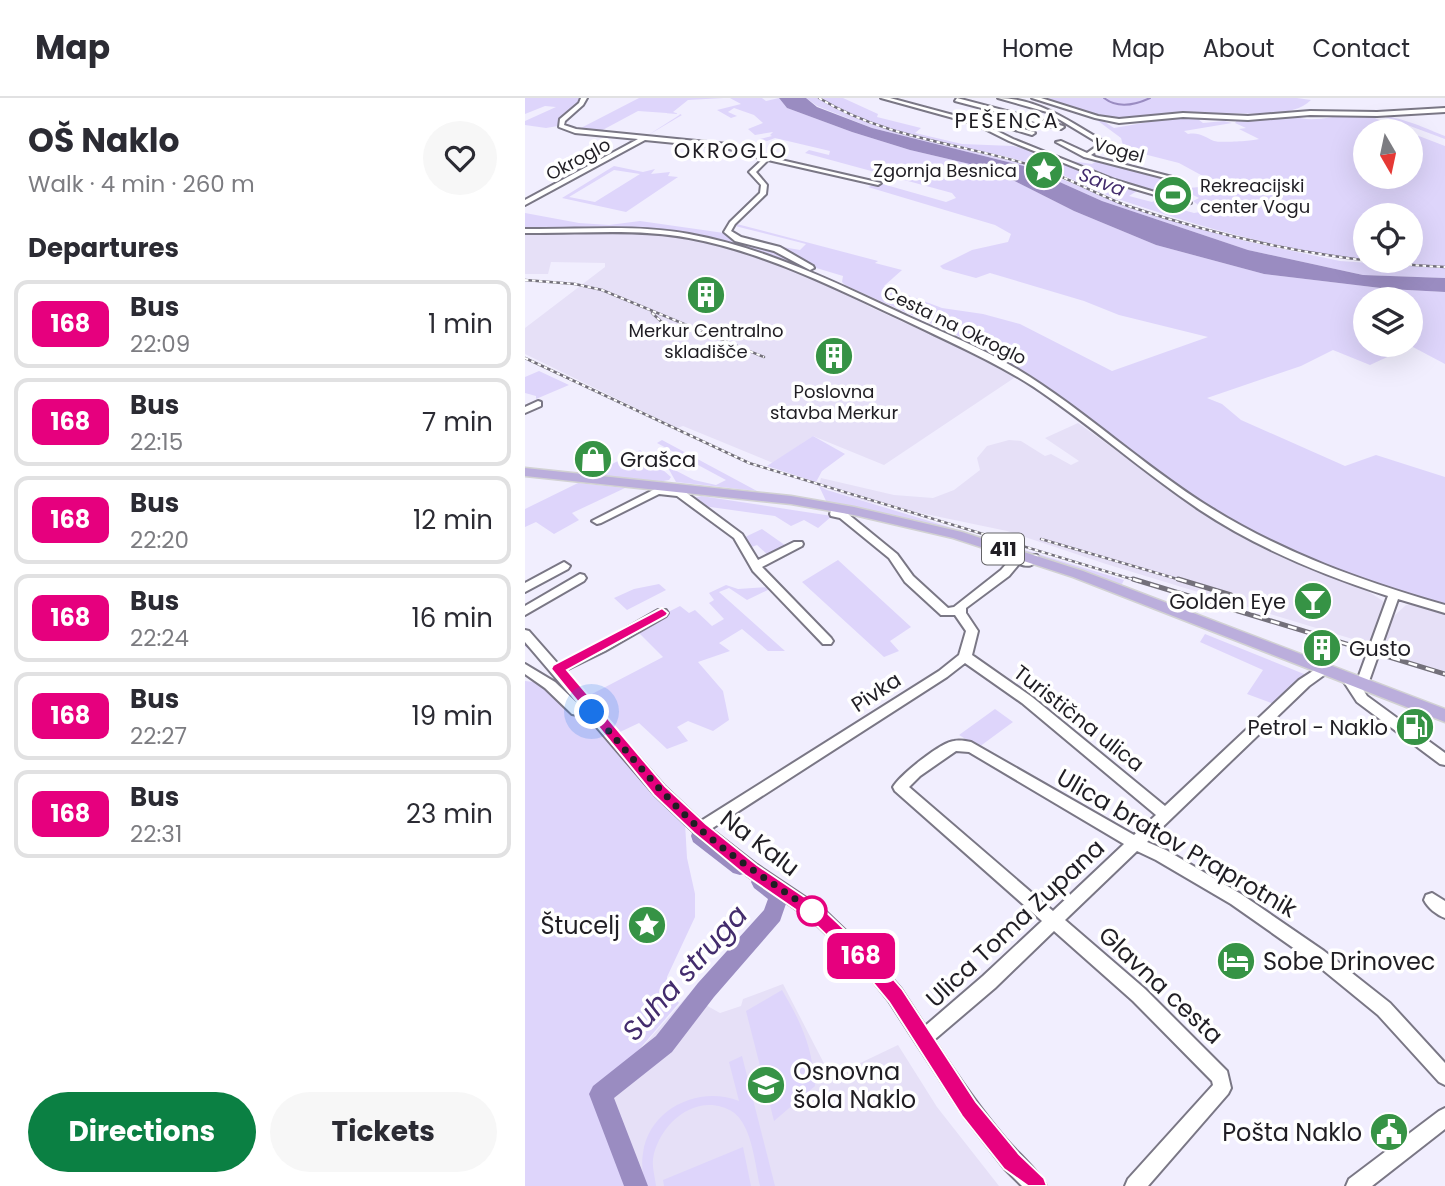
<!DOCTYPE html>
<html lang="en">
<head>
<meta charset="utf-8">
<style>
  body { margin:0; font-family:Poppins,sans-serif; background:#f7f7f7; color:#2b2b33; height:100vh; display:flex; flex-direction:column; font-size:26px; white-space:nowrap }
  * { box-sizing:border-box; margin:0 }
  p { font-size:23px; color:#7c7c81 }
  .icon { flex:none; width:38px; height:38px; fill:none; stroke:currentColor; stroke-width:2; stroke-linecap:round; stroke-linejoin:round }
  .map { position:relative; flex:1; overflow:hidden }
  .sheet { display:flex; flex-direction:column; background:#fff; width:525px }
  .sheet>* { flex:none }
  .badge { padding:0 14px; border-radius:10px; font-size:24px; line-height:46px }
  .needle { width:46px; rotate:171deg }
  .tools { position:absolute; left:828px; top:21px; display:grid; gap:14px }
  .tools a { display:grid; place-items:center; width:70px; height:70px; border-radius:50%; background:#fff; box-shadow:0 7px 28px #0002; font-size:35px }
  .you { position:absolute; width:35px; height:35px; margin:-18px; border:5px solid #fff; border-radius:50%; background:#1a73e8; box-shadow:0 0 0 10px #1a73e833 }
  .map>.badge { position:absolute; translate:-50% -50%; box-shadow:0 0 0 4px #fff }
  h2 { padding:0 28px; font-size:26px; line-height:63px }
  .round { display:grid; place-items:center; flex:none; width:74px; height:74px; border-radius:37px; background:#f7f7f7 }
  .overview { display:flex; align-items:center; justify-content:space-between; height:119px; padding:0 28px }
  h1 { font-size:33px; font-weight:700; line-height:52px }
  .cta { display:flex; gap:14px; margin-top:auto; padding:14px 28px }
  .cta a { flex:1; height:80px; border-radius:42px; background:#0b8043; color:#fff; font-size:28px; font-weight:700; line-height:80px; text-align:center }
  .cta a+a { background:#f7f7f7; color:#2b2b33 }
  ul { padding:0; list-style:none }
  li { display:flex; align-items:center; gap:21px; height:88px; margin:0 14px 10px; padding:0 14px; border:4px solid #e1e1e2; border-radius:14px }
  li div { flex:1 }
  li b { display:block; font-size:26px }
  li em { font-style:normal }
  li .badge { min-width:77px; font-weight:700; text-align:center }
  header { display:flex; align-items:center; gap:42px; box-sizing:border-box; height:98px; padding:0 35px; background:#fff; border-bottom:2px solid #e1e1e2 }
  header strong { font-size:33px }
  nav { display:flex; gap:38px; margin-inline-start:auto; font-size:24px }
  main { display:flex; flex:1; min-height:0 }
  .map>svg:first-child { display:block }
</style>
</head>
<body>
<header>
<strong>Map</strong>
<nav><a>Home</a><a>Map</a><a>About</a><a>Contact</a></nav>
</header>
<main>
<section class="sheet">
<div class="overview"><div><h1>OŠ Naklo</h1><p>Walk · 4 min · 260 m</p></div><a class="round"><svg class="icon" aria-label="heart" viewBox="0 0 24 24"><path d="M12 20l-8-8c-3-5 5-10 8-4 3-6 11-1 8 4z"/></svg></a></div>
<h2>Departures</h2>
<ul>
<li><span class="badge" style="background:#e6007e;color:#fff">168</span><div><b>Bus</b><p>22:09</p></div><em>1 min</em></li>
<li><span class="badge" style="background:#e6007e;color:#fff">168</span><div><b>Bus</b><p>22:15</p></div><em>7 min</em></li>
<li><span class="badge" style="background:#e6007e;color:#fff">168</span><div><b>Bus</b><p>22:20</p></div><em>12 min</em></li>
<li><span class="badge" style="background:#e6007e;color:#fff">168</span><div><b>Bus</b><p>22:24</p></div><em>16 min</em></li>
<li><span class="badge" style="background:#e6007e;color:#fff">168</span><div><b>Bus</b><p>22:27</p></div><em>19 min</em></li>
<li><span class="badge" style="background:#e6007e;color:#fff">168</span><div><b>Bus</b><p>22:31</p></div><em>23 min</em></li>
</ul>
<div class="cta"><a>Directions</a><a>Tickets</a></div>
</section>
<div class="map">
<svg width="920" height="1088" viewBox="0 0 920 1088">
  <rect width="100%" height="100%" fill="#f1eefe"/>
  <!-- built -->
  <path fill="#e6e0f7" d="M89 133 165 140 226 157 299 183 345 209 460 261 492 278 359 367 288 338 248 365 158 328 152 330 0 256V230L80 169V165L26 164 23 176H0V136Z
    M553 325 656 399 772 464 841 492 858 503V510L844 546 581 466 482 433 343 404 294 388 296 380 369 397 408 400 429 392 455 372 452 360 462 348 484 342 496 343 520 358 526 356 546 367 554 363 520 340Z
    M887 506 920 516V573L855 555 868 519 881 507Z
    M258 886 306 979 373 947 412 1009 474 1088H111L87 1017 76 996 163 897 195 915 216 908 218 901Z"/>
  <!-- green -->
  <path fill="#ded5fb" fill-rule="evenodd" d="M0 0H57L34 23 33 28 21 30 0 27V23L31 9 20 8 0 16Z
    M114 0H199L163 2 148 14 157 17 120 39 156 16 113 13 72 35 52 32Z
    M205 0H237L241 3 254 0 262 10 327 34 385 52 466 71 549 113 631 147 739 176 864 191 920 194V266L886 248 845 267 808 252 776 268 682 300 697 306 716 322 820 368 851 357 920 379V506C832 483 744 448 667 398 608 360 557 309 497 272 442 238 379 215 320 187L317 184 318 178 288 169 246 147 275 152 281 146 206 127 208 125 353 163 350 165 377 172 359 188 417 210 458 216 495 226 587 273 683 239 594 217 559 203 465 175 451 180 418 171 415 168 447 152 483 144 486 136 470 127 343 89 354 85 421 104 431 100 427 95 280 55 284 52 304 57 305 53 250 40 242 43 235 41 247 38 245 37 248 34 230 37 223 31 238 25 229 17 209 10 203 14 212 18 206 20 192 12 216 6ZM840 201H886V247H840Z
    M281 0H292L320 15 373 35 506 68 601 108 720 143 815 163 920 170V180L838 177 723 152 577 103 499 68 347 30 292 8Z
    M297 0H318L353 16 352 19 396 30 390 35 437 46 488 48 522 56 572 77 589 93 600 89 612 93 604 98 627 104 635 100 655 105 648 109 669 115 681 113 668 103 674 100 668 97V93L663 90 675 89 687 83 654 65 599 51 596 40 569 20 577 22 589 30C623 25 650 16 686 20L674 22 678 25 699 23 707 25 659 33 663 36C675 34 679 39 689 43 694 45 728 43 734 41L714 31 721 30 710 25 713 21 768 17C782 26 808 18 825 17 864 14 884 23 920 38V41L858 18 847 19 882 33H840V48L836 46 840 50V79H886V35L920 48V168C805 165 701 138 593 101 566 92 542 77 515 68 444 45 359 45 297 0ZM840 117H886V163H840Z
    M516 0H772L786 2C767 21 724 14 698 16L700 18C665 16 631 23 596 22 569 22 541 8 516 0Z
    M539 62 567 66 573 62 649 81 654 83 656 89 639 88 625 93 589 83Z
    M89 68 118 74 130 71 126 76 145 74 143 78 153 79 101 114 37 100ZM89 72 115 76 70 104 44 99Z
    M0 115 54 125 84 127 115 123 199 135 208 140 250 152 283 171C245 161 207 141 166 135 111 126 56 134 0 131Z
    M14 273 44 287 11 301V298L0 295V279Z
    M288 338 320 356 297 373 291 384 242 368Z
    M137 342 232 393 151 384 142 368 169 382 191 387 201 382 132 345Z
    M115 352 146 379 144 382 133 384 65 377Z
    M53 385 100 390 47 415 54 422 29 436 11 424 0 429V411Z
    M294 388 302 392 599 482 596 488 478 447 302 405Z
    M176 398 307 418 293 430 279 422 266 428 250 418 178 408 169 400Z
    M237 431 264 450 245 459 232 447 224 450 218 440Z
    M313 462 386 529 365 543 374 553 359 559 277 484Z
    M134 486 141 492 102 512 89 500 109 491Z
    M201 487 213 491 243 489 245 491 222 502 204 490 194 494 260 553H243L217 531 194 545 205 553 173 564 198 593 204 622 188 633 163 623 152 629 163 643 142 651 114 625 95 634 65 597 138 559 110 531 155 508 164 515 170 512 187 528 199 521 184 505 189 502 184 495Z
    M680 536 779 576 781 578 752 607 722 596 738 572 675 544Z
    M0 583 9 584 71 626 130 697 160 725 162 760 170 796V819L142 879V892L154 905 76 996 111 1088H0Z
    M470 611 488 624 454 649 434 637Z
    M257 892C277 926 287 948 290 988L249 1023 221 913Z
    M217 958 250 1088H235C230 1067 228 1038 215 1021 211 1015 204 1011 197 1009 164 999 133 1030 128 1061 127 1070 130 1079 131 1088H120C118 1077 116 1066 118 1055 124 1010 175 987 214 1003L204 964Z
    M218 1049 226 1088H139L138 1082Z"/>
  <!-- water -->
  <path fill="#9a8cc1" d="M254 0H281L292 9 347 30 499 68 577 103 723 152 838 177 920 180V194L864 191 739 176 631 147 549 113 466 71 385 52 327 34 262 10Z"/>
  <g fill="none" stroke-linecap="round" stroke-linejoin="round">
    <!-- stream-far1 -->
    <path stroke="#9a8cc1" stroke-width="2" d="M579 0C593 11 610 7 625 0"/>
    <!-- stream -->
    <path stroke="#9a8cc1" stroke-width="2.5" d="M0 546 8 553"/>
    <!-- river -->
    <path fill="#9a8cc1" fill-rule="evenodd" d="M175 730 222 763 225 769 222 775 215 777 208 775 168 744 166 738 168 732Z
      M236 775 254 785 263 800 255 823 189 899 147 954 89 1000 123 1088H99L64 996 68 988 131 938 173 885 239 812 243 801 229 790 226 784 229 778Z"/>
    <!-- minor casing -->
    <g stroke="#7a7785" stroke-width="4">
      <path id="minor" d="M56 0H62L58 7 40 23 39 27 51 31 202 46 243 59 356 85 353 87 243 62 231 74 242 87 241 96 210 126 206 133 216 139 255 149 288 168 289 170 285 172 249 153 210 143 199 134 205 124 235 95 236 87 224 74 238 61 201 50 120 42 0 107V102L113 41 50 35 34 29 35 21 54 5Z
        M356 0H365L454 24 488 41 590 82 666 105 661 106 586 84 484 43 450 26Z
        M432 0 538 28 539 29 536 31 430 3Z
        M473 0C513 0 548 25 581 45V47L566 57 570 59 651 80 648 82 559 59 531 44 536 43 562 55 575 46 522 14Z
        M507 0H516L573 18 594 21 658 15 723 18 785 13 852 14 920 10V14L852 18 785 17 723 22 658 19 594 25 570 20Z
        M462 20 509 34 510 35 507 37 460 23Z
        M0 131C54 132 110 126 164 136 241 150 312 185 382 218 419 235 457 250 492 271 560 312 618 368 686 410 758 455 839 484 920 507V515L873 501 843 586 842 589 837 590 842 598 920 655V667L915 666 832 604 817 581 819 578C825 576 828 578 832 583L863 498C798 477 732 450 675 412 618 374 566 327 509 289 467 262 422 243 377 221 308 189 239 154 164 140 110 130 54 136 0 135Z
        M13 303 16 304V308L0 315V309Z
        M132 390 159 393 217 436 233 462 269 444H277L278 446 277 448 237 469 306 540 308 543 306 546H298L228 473 209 440 152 398 134 396 76 425 72 426 67 423Z
        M312 407 317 410 316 414 323 416 372 456 388 478 423 510 429 509 476 472 484 463 471 458 469 456 475 449H483L485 451 482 455 501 461 504 457H512L514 460C508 469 503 469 494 466L484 478 441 510V515L453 533 447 557 507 599 640 708 774 582 794 569H802L804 572 802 575 784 588 622 744 641 752 716 796 799 853 865 905 920 965V987L914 984 853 917 787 863 706 806 631 762 612 753 540 822 620 891 702 973 706 990 703 996 623 1088H600L603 1081 688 987 687 983 608 903 529 833 470 890 409 942C431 976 453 1008 479 1039 490 1053 515 1074 521 1088H497L480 1071 438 1017 364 903 340 873 287 822 222 777 170 735 130 697 63 619 47 616 20 590 0 576V566L30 584 52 605 0 544V532L4 533 33 566 72 547 133 512H141L143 515 141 518 80 553 39 573 140 689 176 723 414 573 434 557 441 533 430 517H416L380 484 364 460 315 420 306 418 305 416 307 410ZM440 565 497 605 631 717 609 737 446 644C441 643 434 642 429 643 416 644 375 677 368 689L370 693 517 823 458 878 400 928 376 891 352 863 299 812 232 767 186 731 422 579ZM431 653 444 654 599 746 528 813 384 689 395 678Z
        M39 464 45 468 43 471 0 494V485Z
        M55 476 59 477 61 480 59 483 0 517V508Z
        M907 795 920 803V820C912 817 903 810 899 802L901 797Z
        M920 1010V1031L847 1088H821L824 1081 914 1013Z"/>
    </g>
    <!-- major casing -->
    <g stroke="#d2d2d3" stroke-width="3">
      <path id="major" d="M0 370 266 398 329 409 437 434 558 473 920 611V624L548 479 428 440 329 417 266 406 0 378Z"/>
    </g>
    <!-- minor -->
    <use href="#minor" fill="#fff" fill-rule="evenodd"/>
    <!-- major -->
    <use href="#major" fill="#bbaedc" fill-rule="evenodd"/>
    <!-- rail-far1 casing -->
    <g stroke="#73707a" stroke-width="2.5">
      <path id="rail-far1" d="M294 0C360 40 433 45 505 67 539 77 570 96 603 108 707 143 811 164 920 169
        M0 182 50 186 77 192 239 259
        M127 215 154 240
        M0 260 224 365 613 483
        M516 441 659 483"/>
    </g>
    <!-- rail casing -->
    <g stroke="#73707a" stroke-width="5">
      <path id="rail" d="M608 481 920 576
        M653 481 706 497"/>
    </g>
    <!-- rail-far1 -->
    <use href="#rail-far1" stroke="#fff" stroke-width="2" stroke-dasharray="3.5" stroke-linecap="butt"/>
    <!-- rail -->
    <use href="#rail" stroke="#fff" stroke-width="2.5" stroke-dasharray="9" stroke-linecap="butt"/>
  </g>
  <!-- line -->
  <path fill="#e6007e" stroke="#fff" stroke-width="2" d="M137 510 143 515 141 518 42 572 140 688 181 726 232 767 299 812 352 862 377 891 451 1004 494 1056 519 1080 522 1088H503L479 1071 437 1018 364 904 339 874 287 823 220 777 169 735 129 697 26 571 28 567Z"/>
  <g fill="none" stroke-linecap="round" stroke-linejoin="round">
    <!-- walk -->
    <path stroke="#201e24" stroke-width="7" stroke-dasharray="0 12.6" d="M67 614C103 654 136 696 176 732 213 764 254 789 293 817L287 813"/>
  </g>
  <!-- icons -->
  <defs>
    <g id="sight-disc" transform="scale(2.0125)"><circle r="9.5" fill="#369345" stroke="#fff"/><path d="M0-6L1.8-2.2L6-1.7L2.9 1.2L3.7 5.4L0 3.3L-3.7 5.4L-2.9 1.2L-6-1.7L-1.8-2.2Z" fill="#fff"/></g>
    <g id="stadium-disc" transform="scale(2.0125)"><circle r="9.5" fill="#369345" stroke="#fff"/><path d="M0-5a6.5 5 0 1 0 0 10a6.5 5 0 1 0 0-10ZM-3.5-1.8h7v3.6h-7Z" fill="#fff"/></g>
    <g id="building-disc" transform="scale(2.0125)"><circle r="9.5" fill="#369345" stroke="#fff"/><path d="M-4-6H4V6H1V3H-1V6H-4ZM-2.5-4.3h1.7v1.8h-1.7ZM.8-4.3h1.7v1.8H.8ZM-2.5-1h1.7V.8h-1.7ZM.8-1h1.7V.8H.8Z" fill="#fff"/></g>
    <g id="shop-disc" transform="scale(2.0125)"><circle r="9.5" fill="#369345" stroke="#fff"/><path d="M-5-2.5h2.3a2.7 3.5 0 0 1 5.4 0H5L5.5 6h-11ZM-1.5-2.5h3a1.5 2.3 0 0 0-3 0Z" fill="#fff"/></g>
    <g id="bar-disc" transform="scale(2.0125)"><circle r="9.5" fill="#369345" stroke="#fff"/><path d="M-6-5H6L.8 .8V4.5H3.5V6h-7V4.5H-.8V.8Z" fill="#fff"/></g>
    <g id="fuel-disc" transform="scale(2.0125)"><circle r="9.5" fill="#369345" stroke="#fff"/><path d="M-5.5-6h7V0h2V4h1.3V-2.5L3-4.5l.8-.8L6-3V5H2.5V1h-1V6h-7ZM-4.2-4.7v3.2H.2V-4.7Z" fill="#fff"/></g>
    <g id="hotel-disc" transform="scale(2.0125)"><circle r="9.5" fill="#369345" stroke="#fff"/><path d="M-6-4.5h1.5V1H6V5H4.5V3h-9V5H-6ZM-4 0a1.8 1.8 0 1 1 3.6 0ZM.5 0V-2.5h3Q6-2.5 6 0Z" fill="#fff"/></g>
    <g id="school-disc" transform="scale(2.0125)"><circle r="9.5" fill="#369345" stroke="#fff"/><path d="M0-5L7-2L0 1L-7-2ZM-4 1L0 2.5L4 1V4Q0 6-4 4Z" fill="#fff"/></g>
    <g id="civic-disc" transform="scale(2.0125)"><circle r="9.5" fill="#369345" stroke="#fff"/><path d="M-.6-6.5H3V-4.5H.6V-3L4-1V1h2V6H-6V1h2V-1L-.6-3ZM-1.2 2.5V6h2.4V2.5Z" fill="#fff"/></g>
  </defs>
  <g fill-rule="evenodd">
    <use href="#sight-disc" x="519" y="72"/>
    <use href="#stadium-disc" x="648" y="97"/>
    <use href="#building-disc" x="181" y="197"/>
    <use href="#building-disc" x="309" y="258"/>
    <use href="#shop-disc" x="68" y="361"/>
    <use href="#bar-disc" x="788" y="503"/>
    <use href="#building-disc" x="797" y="550"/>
    <use href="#fuel-disc" x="890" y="629"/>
    <use href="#sight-disc" x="122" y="827"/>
    <use href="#hotel-disc" x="711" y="863"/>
    <use href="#school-disc" x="241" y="987"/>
    <use href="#civic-disc" x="864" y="1034"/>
  </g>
  <!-- markers -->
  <circle fill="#fff" stroke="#e6007e" stroke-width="3.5" cx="287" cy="813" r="14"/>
  <g text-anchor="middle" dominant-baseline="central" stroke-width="7" stroke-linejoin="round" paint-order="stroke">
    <!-- far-street labels -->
    <g font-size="18" fill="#201e24" stroke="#fff">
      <text transform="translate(594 52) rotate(15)">Vogel</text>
      <text transform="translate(53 61) rotate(-28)">Okroglo</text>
      <text transform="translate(430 227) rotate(26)">Cesta na Okroglo</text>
    </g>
    <!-- far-poi labels -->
    <g font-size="18" fill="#201e24" stroke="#fff">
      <text x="492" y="72" text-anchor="end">Zgornja Besnica</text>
      <text x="675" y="87" text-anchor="start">Rekreacijski<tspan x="675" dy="21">center Vogu</tspan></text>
      <text x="181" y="232">Merkur Centralno<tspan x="181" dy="21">skladišče</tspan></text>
      <text x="309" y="293">Poslovna<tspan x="309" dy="21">stavba Merkur</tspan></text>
    </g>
    <!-- far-water labels -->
    <g font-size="19" font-style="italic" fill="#432c6d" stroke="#fff">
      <text transform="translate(577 84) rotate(21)">Sava</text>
    </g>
    <!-- shield labels -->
    <rect fill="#fff" stroke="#636266" stroke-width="2" x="457" y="435.5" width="42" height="31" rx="5"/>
    <g font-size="19" font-weight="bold" fill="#201e24">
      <text x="478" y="451">411</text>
    </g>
    <!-- far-quarter labels -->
    <g font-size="21" letter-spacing="2" fill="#201e24" stroke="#fff">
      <text x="482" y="22">PEŠENCA</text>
      <text x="206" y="52">OKROGLO</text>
    </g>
    <!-- poi labels -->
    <g font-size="21" fill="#201e24" stroke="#fff" text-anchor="start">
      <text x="95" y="361">Grašca</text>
      <text x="761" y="503" text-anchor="end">Golden Eye</text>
      <text x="824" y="550">Gusto</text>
      <text x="863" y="629" text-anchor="end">Petrol - Naklo</text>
    </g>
    <!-- street labels -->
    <g font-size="21" fill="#201e24" stroke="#fff">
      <text transform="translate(351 594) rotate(-33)">Pivka</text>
      <text transform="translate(554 620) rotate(38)">Turistična ulica</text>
    </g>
    <!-- near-street labels -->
    <g font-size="24" fill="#201e24" stroke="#fff">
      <text transform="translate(235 745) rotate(37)">Na Kalu</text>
      <text transform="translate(652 745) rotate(30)">Ulica bratov Praprotnik</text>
      <text transform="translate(490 825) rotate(-43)">Ulica Toma Zupana</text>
      <text transform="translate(636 887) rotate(43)">Glavna cesta</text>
    </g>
    <!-- near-poi labels -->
    <g font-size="24" fill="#201e24" stroke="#fff" text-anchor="end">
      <text x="95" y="827">Štucelj</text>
      <text x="738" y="863" text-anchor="start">Sobe Drinovec</text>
      <text x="268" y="973" text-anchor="start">Osnovna<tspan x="268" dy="28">šola Naklo</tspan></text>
      <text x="837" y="1034">Pošta Naklo</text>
    </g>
    <!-- near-water labels -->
    <g font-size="28" font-style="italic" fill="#432c6d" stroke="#fff">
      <text transform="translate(160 875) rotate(-48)">Suha struga</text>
    </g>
  </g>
</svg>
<div class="tools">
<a><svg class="needle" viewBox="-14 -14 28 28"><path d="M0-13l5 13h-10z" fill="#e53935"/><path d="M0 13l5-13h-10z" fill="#7c7c81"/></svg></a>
<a><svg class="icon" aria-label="locate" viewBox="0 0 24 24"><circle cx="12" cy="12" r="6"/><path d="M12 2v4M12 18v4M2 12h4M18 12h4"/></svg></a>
<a><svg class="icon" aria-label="layers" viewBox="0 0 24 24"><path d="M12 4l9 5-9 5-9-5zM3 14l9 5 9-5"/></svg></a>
</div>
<div class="you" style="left:67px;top:614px"></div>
<b class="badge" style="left:336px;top:858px;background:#e6007e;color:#fff">168</b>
</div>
</main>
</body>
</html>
